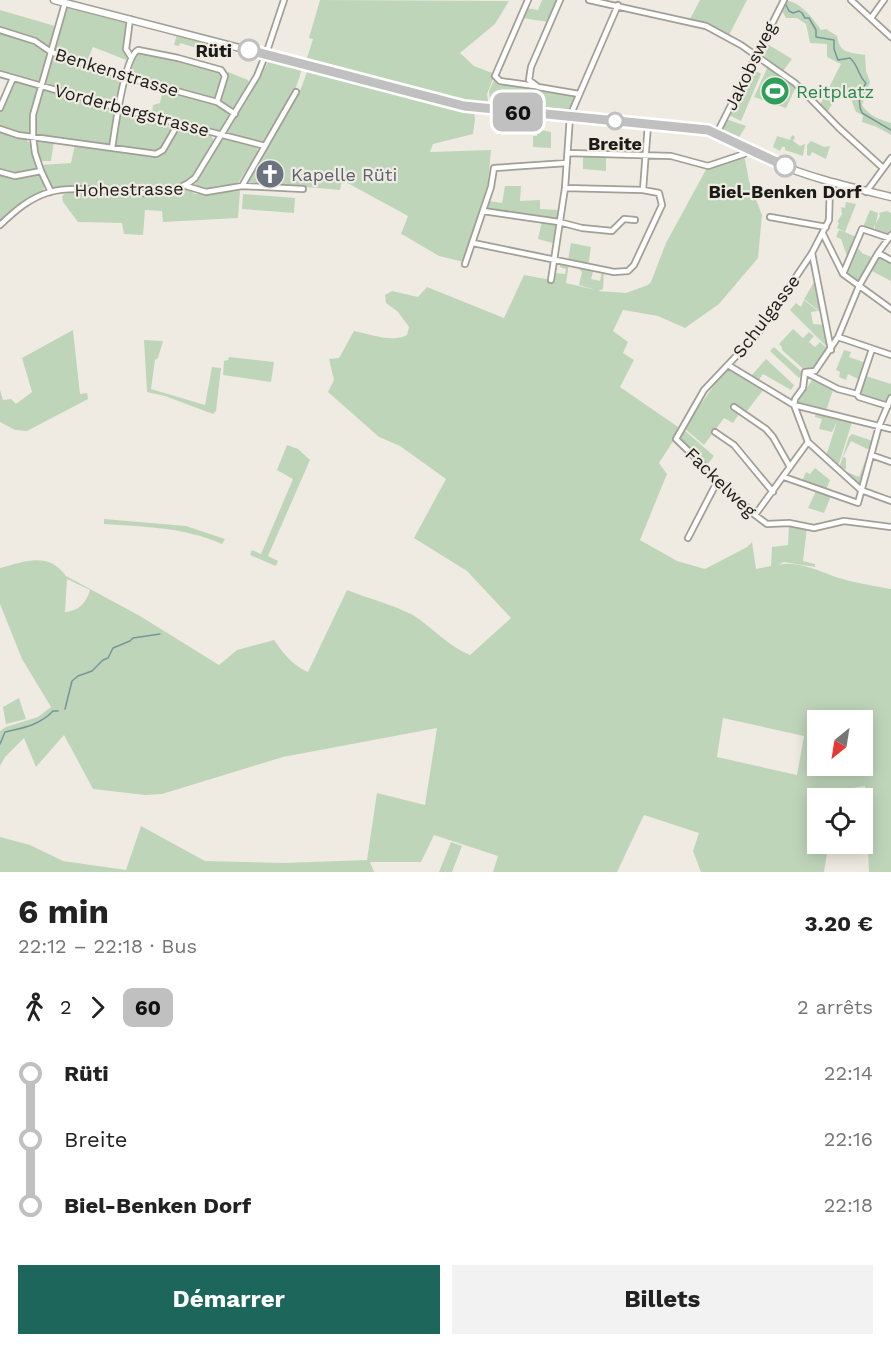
<!DOCTYPE html>
<html lang="fr">
<head>
<meta charset="utf-8">
<style>
  body { margin:0; font-family:"Work Sans",sans-serif; background:#f2f2f2; color:#222; height:100vh; display:flex; flex-direction:column; font-size:22px; white-space:nowrap }
  * { box-sizing:border-box; margin:0 }
  p { font-size:20px; color:#767676 }
  .icon { flex:none; width:33px; height:33px; fill:none; stroke:currentColor; stroke-width:2; stroke-linecap:round; stroke-linejoin:round }
  .map { position:relative; height:872px; overflow:hidden }
  .drawer { display:flex; flex-direction:column; background:#fff; flex:1 }
  .drawer>* { flex:none }
  .badge { padding:0 12px; border-radius:9px; font-size:21px; line-height:39px }
  .needle { width:39px; rotate:210deg }
  .buttons { position:absolute; left:807px; top:710px; display:grid; gap:12px }
  .buttons a { display:grid; place-items:center; width:66px; height:66px; border-radius:0px; background:#fff; box-shadow:0 3px 15px #0003; font-size:30px }
  .map>.badge { position:absolute; translate:-50% -50%; box-shadow:0 0 0 3px #fff }
  .legs { display:flex; align-items:center; gap:9px; height:66px; padding:0 18px; font-size:20px }
  .legs p { margin-inline-start:auto }
  .summary { display:flex; align-items:center; justify-content:space-between; height:102px; padding:0 18px }
  h1 { font-size:33px; font-weight:700; line-height:45px }
  .button { display:flex; gap:12px; margin-top:auto; padding:12px 18px }
  .button a { flex:1; height:69px; border-radius:0px; background:#1d665c; color:#fff; font-size:24px; font-weight:700; line-height:69px; text-align:center }
  .button a+a { background:#f2f2f2; color:#222 }
  ul { padding:0 18px; list-style:none }
  li { display:flex; align-items:center; gap:21px; height:66px; font-size:22px }
  li i { display:grid; place-items:center; width:9px; height:100%; margin:0 8px; background:currentColor }
  li i::after { content:''; width:15px; height:15px; margin:-8px; border:4px solid; border-radius:50%; background:#fff }
  li p { margin-inline-start:auto }
  li:first-child i { background:linear-gradient(#0000 50%,currentColor 0) }
  li:last-child i { background:linear-gradient(currentColor 50%,#0000 0) }
  .map>svg:first-child { display:block }
</style>
</head>
<body>
<div class="map">
<svg width="891" height="872" viewBox="0 0 891 872">
  <rect width="100%" height="100%" fill="#efebe2"/>
  <!-- green -->
  <path fill="#bfd5ba" fill-rule="evenodd" d="M320 0 509 1 495 24 460 53 474 66 495 74 487 94 489 109 473 107 475 119 473 134 433 144 430 152 491 150 488 183 464 262 439 256 405 236 401 234 408 216 342 180 340 190 248 182 258 161 287 115 302 86 310 63 306 61 313 39 309 38Z
    M542 0H558L549 22 522 18 526 8 538 10Z
    M700 0H747L728 37 689 21Z
    M782 0C799 0 812 17 821 30L826 29 837 36C840 54 849 52 865 55L866 71 870 82 862 105C870 116 878 119 891 123V135L877 127 862 122 863 115 856 112 852 102V92L848 100 837 95 827 113 820 105 841 64 827 57V44L810 43 806 24 797 18H786L781 9Z
    M68 7 128 23 124 52 129 61 93 47 87 61 53 51 65 9Z
    M0 10 55 26 50 49 25 35 0 28Z
    M0 32C17 36 37 40 48 56L39 84 0 72Z
    M177 34 213 44 210 52 180 43 179 46 174 45Z
    M764 42 792 59 783 71 759 52Z
    M141 52 219 70 222 79 214 99 132 77 129 74 134 56Z
    M55 56 124 78 117 105 47 85 44 81 51 58Z
    M269 60 302 68C296 95 279 120 264 144L226 133 258 81Z
    M769 64 797 85 786 108 754 97Z
    M752 68 761 74 741 121 729 115Z
    M228 72 248 80 249 84 235 107 233 108 222 103 220 100Z
    M494 80 498 83 574 95 575 98 568 111 491 106 489 91Z
    M17 81 35 86 37 89 31 114 30 132 26 135 0 127V111L13 82Z
    M46 88 114 108 117 111 111 146 40 136 35 132 33 123 42 92Z
    M163 90C184 95 207 100 227 110L229 116 220 130 214 131 152 113 153 105 160 103Z
    M123 111 172 124 174 128 161 149 157 152 114 147 119 113Z
    M726 119 746 126 738 139 721 129Z
    M183 127 210 134 214 141C207 151 194 178 185 183 162 196 93 189 65 188L52 189 41 165 71 163 75 144 152 157 163 154 178 129Z
    M537 129 551 132V148L533 147V136H537Z
    M0 131C31 143 29 133 37 167L33 172 19 175 0 171Z
    M792 135 795 137 793 141 800 146 805 144 803 156 785 150V147H782L780 151 773 147 777 136 790 140Z
    M224 139 257 148 258 152 238 183C227 188 218 182 207 190L196 187 195 181 219 143Z
    M40 140 54 141 51 161H40L36 143Z
    M811 141 824 147 830 146 826 159 812 152 810 156 807 155V145Z
    M744 154 749 181 762 215 758 258 719 304 685 328 658 316 623 310 613 331 628 342 623 353 634 360 620 387 681 429 659 463 667 474 640 540 677 561 705 569 747 547 752 542 756 569 771 566 772 547 788 545 789 525 807 527 803 561 815 564V567L784 562 778 565C799 560 820 572 839 578 856 583 874 586 891 589V872H869L865 786 816 794 818 843H825L827 853 824 872H701L693 851 699 833 644 815 617 872H493L498 856 434 835 421 862H370L374 872H0V837L30 845 63 861 126 870 141 826 205 861 283 863 367 860 377 793 425 805 437 728 283 757 162 794 145 795 93 789 64 735 36 767 24 738 5 757 0 766V731L6 727 38 717 51 707 22 659 0 604V568C24 562 48 551 66 576L140 616 219 665 237 650 274 640C284 654 292 665 308 672L347 590C367 598 394 605 413 615 433 628 448 646 470 655L511 618 467 571 414 538 446 479 400 446 379 437 328 392 334 380 329 359 339 358 354 331C370 334 393 343 407 335L409 327 398 312 386 303 385 295 392 291 418 297 427 287 504 318 524 275 557 281 553 279 555 262 557 261 556 273 565 274 566 269 560 267V262L569 263 566 283 596 290 579 285 582 272 575 265 594 269 591 279 600 281 602 271H604L603 289 598 291 626 293 648 285 651 282 666 243 708 166ZM67 579 90 590C86 603 79 611 65 612ZM723 718 804 736 797 775 717 757ZM818 720H862V765H818Z
    M583 155H606V171L583 169Z
    M0 174 13 179 40 175 45 184 43 192 25 201 0 223Z
    M505 186H521L520 201 540 200V209L559 210 558 217 554 219 487 210 489 201 502 203Z
    M187 187 191 189 194 194 240 191 238 218 163 222 162 211 145 210 143 235 124 234 122 223 78 222 63 202 62 197 64 194 70 193 171 194Z
    M243 194 295 198 294 213 242 209Z
    M846 202 856 204 845 232 856 237 848 259 841 239 836 237 839 230 845 232 837 228 839 223 837 222 842 214 841 207 845 208Z
    M870 210 878 213 876 223 880 216 879 213 887 211 891 213V231H888L889 234 887 235 875 232V224L873 231 863 227Z
    M542 221 555 223 556 225 553 243 538 239Z
    M571 243 591 247 588 266 568 260Z
    M856 246 862 253 871 257 872 260 860 281 857 282 845 273Z
    M880 256 891 262V281L870 270Z
    M816 279 823 314 804 299Z
    M804 300 818 311 811 312 813 324 825 325 828 348 790 310 796 303 801 307Z
    M793 329 803 338 809 332 814 336 809 342 815 347 820 342 829 350 810 375 782 350V347L779 344Z
    M73 330 80 394 87 393 88 399 27 431 15 430 0 422V390L3 400 11 399 16 404 32 392 22 358Z
    M144 340 163 341 158 358 155 360 151 389 205 405 212 367 221 368 216 411 213 414 165 396 147 392Z
    M774 347 803 373 799 378 770 351Z
    M844 350 851 352 849 357 866 363 860 380 848 374 846 380 839 377 840 372 836 370Z
    M229 357 274 362 271 382 223 375 224 361 228 360Z
    M766 359 794 385 791 390 763 374 758 381 751 376Z
    M728 365 764 389 747 411 734 404 731 408 739 414 733 423 724 418 704 445 684 428Z
    M866 376 891 384V393L886 404 860 396Z
    M814 379 833 390 826 411 800 405 798 402 812 380Z
    M816 412 852 422 838 467 826 456 837 422 832 432 819 429 822 419 815 417Z
    M683 429 714 456 707 465 679 439Z
    M852 434 873 441 861 485 859 486 844 472H847L859 477 870 448 867 449 851 441 843 457 846 458V469L839 468 849 437Z
    M287 445 298 449 310 460 268 556 278 561 276 566 250 555 252 550 261 554 293 479 277 470Z
    M815 468 830 480 826 490 802 481 806 472 810 474Z
    M816 491 831 496 824 513 808 508Z
    M104 519 186 526 225 539 222 544C184 527 145 527 104 524Z
    M19 698 26 719 6 724 3 707Z
    M451 842 462 846 452 872H439Z"/>
  <g fill="none" stroke-linecap="round" stroke-linejoin="round">
    <!-- stream -->
    <path stroke="#74979b" stroke-width="1.5" d="M784 1 789 11 793 13 799 11 802 13 805 18H809L816 30V37L834 40V49L838 60 850 58C859 66 858 76 866 83 860 93 857 102 862 113L891 130
      M65 709 72 681 78 676 92 671 103 660 108 658 113 648 130 641 133 638 160 634
      M0 744 5 732C23 728 40 725 53 711H58"/>
    <!-- minor casing -->
    <g stroke="#a29f96" stroke-width="8">
      <path id="minor" d="M528 0 495 76 500 81 535 86
        M560 0 531 67 529 80 538 87 579 94
        M589 0 706 26 741 45 795 83 839 128 883 168
        M851 0 891 37
        M871 18 884 0
        M130 19 126 49 131 57
        M0 30 35 41 51 52 125 77 217 102 235 114
        M0 74 122 109 265 146
        M0 108 13 78
        M0 129 18 135 156 154 163 150 178 124
        M717 133 784 0
        M112 148C115 130 124 57 138 50L178 58 221 70 225 76 217 102
        M568 153 671 156 708 166 744 154 748 149
        M0 172 15 176 41 171
        M830 182 829 220 812 253 759 332 704 390 676 439 755 515 767 524 789 523 814 528 844 521 891 527
        M186 186 206 192 242 186 303 189
        M242 186 296 92
        M643 190 648 124
        M51 192 41 171 35 153 33 137V115L65 3
        M866 192 891 158
        M483 211 559 222 582 228 612 231 624 219 635 220
        M770 217 826 227
        M0 225C15 211 29 198 50 192 92 180 160 210 195 178L257 76 267 51 284 0
        M823 234 843 274 891 309
        M891 235 878 253 859 286 838 337 815 371 805 372 803 388 795 399 794 405 808 442 861 490 891 501
        M473 243 614 272 628 271 634 265 662 205 659 193 643 190 565 188
        M812 253 831 350
        M878 253 891 260
        M465 264 491 187 494 168 567 163
        M843 274 862 229 889 238
        M551 280 565 188 570 116 618 5
        M838 337 891 355
        M728 365 794 405 891 429
        M807 373 838 389 857 394 872 349
        M857 394 859 397 888 406
        M734 407 766 429 773 437 790 467
        M715 432 734 445 773 492
        M871 455 891 462
        M784 477 858 503 879 426 891 398
        M755 515 808 442
        M688 538 718 480"/>
    </g>
    <!-- major casing -->
    <g stroke="#a29f96" stroke-width="9">
      <path id="major" d="M54 0 464 106 704 129C729 135 749 151 771 161 810 178 850 187 891 197"/>
    </g>
    <!-- minor -->
    <use href="#minor" stroke="#fff" stroke-width="4.5"/>
    <!-- major -->
    <use href="#major" stroke="#fff" stroke-width="6"/>
  </g>
  <g fill="none" stroke-linecap="round" stroke-linejoin="round">
    <!-- line-1 casing -->
    <g stroke="#fff" stroke-width="14">
      <path id="line-1" d="M249 50 464 106 708 130 785 166"/>
    </g>
    <!-- line-1 -->
    <use href="#line-1" stroke="#c0c0c0" stroke-width="9"/>
  </g>
  <!-- icons -->
  <defs>
    <g id="stadium-disc" transform="scale(1.5)"><circle r="9.5" fill="#2e9e5b" stroke="#efebe2"/><path d="M0-5a6.5 5 0 1 0 0 10a6.5 5 0 1 0 0-10ZM-3.5-1.8h7v3.6h-7Z" fill="#fff"/></g>
    <g id="church-disc" transform="scale(1.5)"><circle r="9.5" fill="#6b7280" stroke="#efebe2"/><path d="M-1.2-6h2.4v3.5h3.3v2.4h-3.3V6h-2.4V-.1h-3.3v-2.4h3.3Z" fill="#fff"/></g>
  </defs>
  <g fill-rule="evenodd">
    <use href="#stadium-disc" x="775" y="91"/>
    <use href="#church-disc" x="270" y="174"/>
  </g>
  <!-- markers -->
  <g fill="#fff" stroke="#c0c0c0" stroke-width="3">
    <circle cx="249" cy="50" r="10"/>
    <circle cx="615" cy="121" r="8"/>
    <circle cx="785" cy="166" r="10"/>
  </g>
  <g text-anchor="middle" dominant-baseline="central" stroke-width="4.5" stroke-linejoin="round" paint-order="stroke">
    <!-- stop labels -->
    <g font-size="18" font-weight="bold" fill="#1c1b18" stroke="#efebe2">
      <text x="232" y="50" text-anchor="end">Rüti</text>
      <text x="615" y="143">Breite</text>
      <text x="785" y="191">Biel-Benken Dorf</text>
    </g>
    <!-- street labels -->
    <g font-size="18" fill="#1c1b18" stroke="#efebe2">
      <text transform="translate(750 66) rotate(-64)">Jakobsweg</text>
      <text transform="translate(117 72) rotate(17)">Benkenstrasse</text>
      <text transform="translate(132 110) rotate(15)">Vorderbergstrasse</text>
      <text transform="translate(129 189) rotate(-1)">Hohestrasse</text>
      <text transform="translate(766 316) rotate(-53)">Schulgasse</text>
      <text transform="translate(721 482) rotate(44)">Fackelweg</text>
    </g>
    <!-- leisure labels -->
    <g font-size="18" fill="#27864d" stroke="#efebe2" text-anchor="start">
      <text x="796" y="91">Reitplatz</text>
    </g>
    <!-- worship labels -->
    <g font-size="18" fill="#5b616d" stroke="#efebe2" text-anchor="start">
      <text x="291" y="174">Kapelle Rüti</text>
    </g>
  </g>
</svg>
<div class="buttons">
<a><svg class="needle" viewBox="-14 -14 28 28"><path d="M0-13l5 13h-10z" fill="#e53935"/><path d="M0 13l5-13h-10z" fill="#767676"/></svg></a>
<a><svg class="icon" aria-label="locate" viewBox="0 0 24 24"><circle cx="12" cy="12" r="6"/><path d="M12 2v4M12 18v4M2 12h4M18 12h4"/></svg></a>
</div>
<b class="badge" style="left:518px;top:112px;background:#c0c0c0;color:#111">60</b>
</div>
<section class="drawer">
<div class="summary"><div><h1>6 min</h1><p>22:12 – 22:18 · Bus</p></div><b>3.20 €</b></div>
<div class="legs"><svg class="icon" aria-label="walk" viewBox="0 0 24 24"><circle cx="13" cy="4" r="2"/><path d="M13 8l-2 6 4 7M11 14l-3 7M7 12l3-4h3l4 4"/></svg>2<svg class="icon" aria-label="forward" viewBox="0 0 24 24"><path d="M9 5l7 7-7 7"/></svg><b class="badge" style="background:#c0c0c0;color:#111">60</b><p>2 arrêts</p></div>
<ul>
<li><i style="color:#c0c0c0"></i><b>Rüti</b><p>22:14</p></li>
<li><i style="color:#c0c0c0"></i><span>Breite</span><p>22:16</p></li>
<li><i style="color:#c0c0c0"></i><b>Biel-Benken Dorf</b><p>22:18</p></li>
</ul>
<div class="button"><a>Démarrer</a><a>Billets</a></div>
</section>
</body>
</html>
